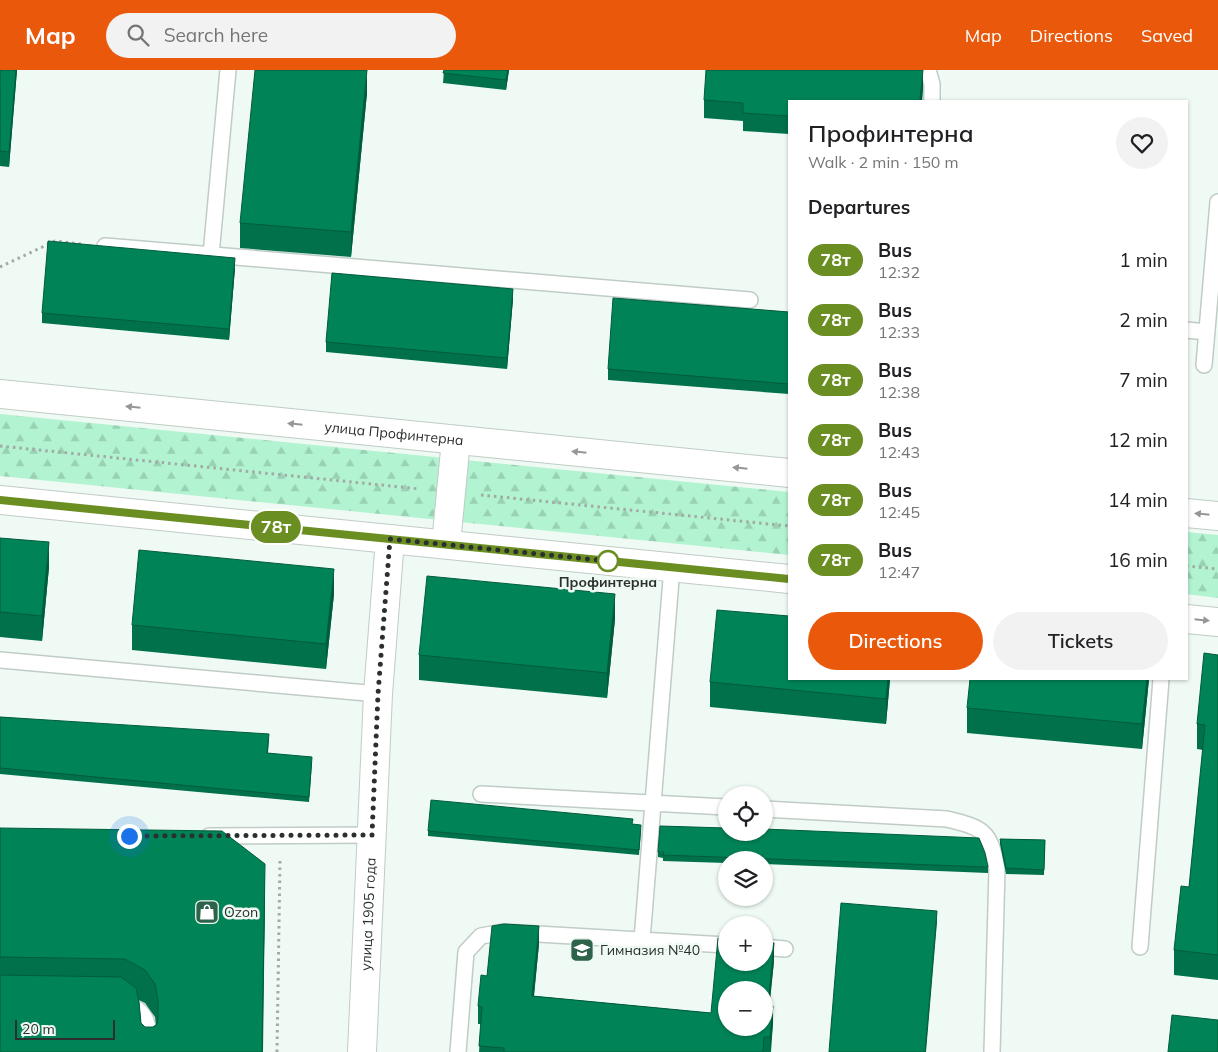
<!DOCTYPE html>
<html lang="en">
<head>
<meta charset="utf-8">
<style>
  body { margin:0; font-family:Mulish,sans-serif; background:#f2f2f2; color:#202124; height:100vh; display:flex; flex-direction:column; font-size:19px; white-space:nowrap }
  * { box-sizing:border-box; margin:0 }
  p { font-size:16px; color:#757577 }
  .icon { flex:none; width:28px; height:28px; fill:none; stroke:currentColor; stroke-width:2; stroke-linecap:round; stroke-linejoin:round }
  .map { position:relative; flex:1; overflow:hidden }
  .drawer { position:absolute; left:788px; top:30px; width:400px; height:580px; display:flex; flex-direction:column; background:#fff; border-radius:0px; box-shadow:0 1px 4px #0004 }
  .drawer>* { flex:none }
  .badge { padding:0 10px; border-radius:16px; font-size:18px; line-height:32px }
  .tools { position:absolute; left:718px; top:716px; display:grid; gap:10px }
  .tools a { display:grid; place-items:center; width:55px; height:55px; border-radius:50%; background:#fff; box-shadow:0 1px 4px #0004; font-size:25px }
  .scale { position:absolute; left:15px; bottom:12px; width:100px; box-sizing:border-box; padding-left:5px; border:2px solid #2b2f2d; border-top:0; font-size:14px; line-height:18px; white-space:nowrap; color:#2b2f2d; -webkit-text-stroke:4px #eefaf3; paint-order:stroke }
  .you { position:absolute; width:25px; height:25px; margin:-12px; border:4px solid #fff; border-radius:50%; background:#1a73e8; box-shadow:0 0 0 8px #1a73e833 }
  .map>.badge { position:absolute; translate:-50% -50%; box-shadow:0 0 0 2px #fff }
  h2 { padding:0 20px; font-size:19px; line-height:45px }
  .round { display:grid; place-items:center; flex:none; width:52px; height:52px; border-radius:26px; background:#f2f2f2 }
  .headline { display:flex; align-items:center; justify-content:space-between; height:85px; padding:0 20px }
  h1 { font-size:24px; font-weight:600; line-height:38px }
  .cta { display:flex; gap:10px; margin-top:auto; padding:10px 20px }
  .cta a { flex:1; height:58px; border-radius:30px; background:#ea580c; color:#fff; font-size:20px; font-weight:600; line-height:58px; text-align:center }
  .cta a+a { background:#f2f2f2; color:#202124 }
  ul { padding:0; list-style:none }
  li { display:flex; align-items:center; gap:15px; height:60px; padding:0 20px }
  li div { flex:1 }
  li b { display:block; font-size:19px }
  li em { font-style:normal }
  li .badge { min-width:55px; font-weight:700; text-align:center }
  header { display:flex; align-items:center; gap:30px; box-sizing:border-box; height:70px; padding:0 25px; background:#ea580c; color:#fff }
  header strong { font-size:24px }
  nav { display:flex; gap:28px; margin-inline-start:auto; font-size:18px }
  .search { width:350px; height:45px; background:#f2f2f2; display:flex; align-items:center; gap:12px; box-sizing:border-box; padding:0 18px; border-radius:28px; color:#757577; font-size:19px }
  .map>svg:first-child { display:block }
</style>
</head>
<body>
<header>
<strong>Map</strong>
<div class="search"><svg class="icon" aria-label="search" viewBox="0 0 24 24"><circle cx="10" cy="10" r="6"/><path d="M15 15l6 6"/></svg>Search here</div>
<nav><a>Map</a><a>Directions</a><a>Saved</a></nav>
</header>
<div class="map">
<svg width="1218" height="982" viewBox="0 0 1218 982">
  <defs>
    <pattern id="forest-firs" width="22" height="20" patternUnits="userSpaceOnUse" patternTransform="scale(1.25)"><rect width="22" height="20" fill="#b2f3d1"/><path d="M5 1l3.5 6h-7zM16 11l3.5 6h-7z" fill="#99d1b4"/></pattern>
  </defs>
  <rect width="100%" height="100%" fill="#eefaf3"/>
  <!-- forest -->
  <path fill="url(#forest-firs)" d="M0 344 789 422V485L0 406Z
    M1186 462 1218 465V528L1186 524Z"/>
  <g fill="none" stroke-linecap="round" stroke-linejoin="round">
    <!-- service casing -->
    <g stroke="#c0ccc5" stroke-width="18">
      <path id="service" d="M928 0 932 14V31
        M105 176 750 230
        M211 185 228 0
        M1186 260 1207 262
        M1204 295 1218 132
        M0 590 378 624
        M481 724 726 737
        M764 739 947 749C984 758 990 761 997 799L992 982
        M209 766 371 765
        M642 870 672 497
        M764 877 785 879
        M1140 877 1161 609
        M123 931C150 942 149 956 149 982
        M458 982 466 882 481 866 503 862 726 875"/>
    </g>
    <!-- minor casing -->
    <g stroke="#c0ccc5" stroke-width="30">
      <g id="minor">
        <path id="s1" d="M362 982 378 624 390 469"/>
      </g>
    </g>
    <!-- tertiary casing -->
    <g stroke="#c0ccc5" stroke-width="30">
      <g id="tertiary">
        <path id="s2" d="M0 324 789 403"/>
        <path d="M0 430 789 509"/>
        <path d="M1186 443 1218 446"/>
        <path d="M446 474 456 370"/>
        <path d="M1186 549 1218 552"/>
      </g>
    </g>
    <!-- path -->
    <path stroke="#a1aaa5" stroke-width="3" stroke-dasharray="2.5 4" stroke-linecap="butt" d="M0 197 55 171 81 174
      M0 376 420 419
      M481 425 789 456
      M1186 496 1218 499
      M277 982 280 790"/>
    <!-- service -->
    <use href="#service" stroke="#fff" stroke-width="15"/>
    <!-- minor -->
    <use href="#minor" stroke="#fff" stroke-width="28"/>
    <!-- tertiary -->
    <use href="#tertiary" stroke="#fff" stroke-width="28"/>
  </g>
  <!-- wall -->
  <path fill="#00714b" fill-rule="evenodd" d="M0 0H17L9 97 0 96Z
    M444 0H509L506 20 443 13Z
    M923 17 922 31H789V64L743 61V51L704 48V30Z
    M367 23 351 187 240 178V153Z
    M235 198 229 270 42 253V243Z
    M513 229 507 299 326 282V272Z
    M789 242V324L608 310V299Z
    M0 468 49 497 42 571 0 567Z
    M334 524 326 599 132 580V555Z
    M615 549 607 628 419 610V585Z
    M1218 585V910L1174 905V880L1189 817 1203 680 1197 679V654Z
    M890 609 886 654 710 637V612Z
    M1149 609 1142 679 967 663V638Z
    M0 647 269 669 268 683 312 692 309 732 0 704Z
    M633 754 641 760 639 785 428 766V761Z
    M0 758 265 827 263 982H0ZM139 930 145 933 155 947 156 955 153 957H145L141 953Z
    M1000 769 1045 770 1044 805 1006 804 1000 774Z
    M658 782 988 797V803L764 794V790H726V793L663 791V788L658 787Z
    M539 874 534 926 711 943 774 891 769 935 773 953 771 982H479L481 954H478V936Z"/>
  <!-- shaded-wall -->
  <path fill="#005c3d" d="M16 0H17L9 97V82Z
    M367 0V23L351 187V162Z
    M508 0H509L506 20V10Z
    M923 0V17L922 31H920Z
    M235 188V198L229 270V259Z
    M513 219V229L507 299V288Z
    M49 472V497L42 571V546Z
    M334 499V524L326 599V574Z
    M615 524V549L607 628V603Z
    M888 609H890L886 654V629Z
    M1147 609H1149L1142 679V654Z
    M265 794V827L262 982Z
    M937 841V852L926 982H925Z
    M539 856V874L532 944V926Z
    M774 873V891L768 952V935Z
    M773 936V953L770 982V967Z"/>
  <!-- building -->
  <path fill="#008357" stroke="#005c3d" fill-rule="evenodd" d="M0 0H16L9 82 0 81Z
    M255 0H367L351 162 240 153Z
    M444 0H508L506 10 443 3Z
    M706 0H923L920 30 922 31H789V46L743 43V33L704 30Z
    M48 171 235 188 229 259 42 243Z
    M332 203 513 219 507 288 326 272Z
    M613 228 789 242V314L608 299Z
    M0 468 49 472 42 546 0 542Z
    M139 480 334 499 326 574 132 555Z
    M427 506 615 524 607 603 419 585Z
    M717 540 789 546V609H888L886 629 710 612Z
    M1204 583 1218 585V885L1174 880 1181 816 1189 817 1205 655 1197 654Z
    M970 609H1147L1142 654 967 638Z
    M0 647 269 664 267 683 312 687 309 727 0 698Z
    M431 730 633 749 632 754 641 755 639 780 428 761Z
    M660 756 726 758V762H764V759L979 768 985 783 988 797 663 785 664 782H658Z
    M0 758 222 761 265 794 262 982H0V905L121 907 136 918 139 932 141 953 145 957H153L157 954 158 949V930L155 914 145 900 125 889 0 887Z
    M1000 769 1045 770 1044 800 1006 798Z
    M841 833 937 841 925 982H829Z
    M504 854 539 856 532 926 711 943 718 868 726 869V892H764V872L774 873 768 935 773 936 770 967H764L763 982H504V978L479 976 482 937 478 936 481 905 487 906 492 856ZM726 920H764V958H726Z
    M1172 945 1218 950V982H1168Z"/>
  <!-- one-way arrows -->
  <defs><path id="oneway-solid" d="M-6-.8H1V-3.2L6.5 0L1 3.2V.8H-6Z" transform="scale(1.25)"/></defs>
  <g fill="#959796">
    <use href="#oneway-solid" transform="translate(133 337) rotate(-174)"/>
    <use href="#oneway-solid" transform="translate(295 354) rotate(-174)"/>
    <use href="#oneway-solid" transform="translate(579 382) rotate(-174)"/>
    <use href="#oneway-solid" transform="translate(740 398) rotate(-174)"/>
    <use href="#oneway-solid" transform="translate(1202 444) rotate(-174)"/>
    <use href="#oneway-solid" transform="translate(1202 550) rotate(6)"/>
  </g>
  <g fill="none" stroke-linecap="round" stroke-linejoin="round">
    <!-- line casing -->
    <g stroke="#fff" stroke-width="11">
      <path id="line" d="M0 430 789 509"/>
    </g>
    <!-- line -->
    <use href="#line" stroke="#6b8e23" stroke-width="8"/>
    <!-- walk -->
    <path stroke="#2b2f2d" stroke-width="5" stroke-dasharray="0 9" d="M129 766 372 765 378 624 390 469 608 491"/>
  </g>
  <!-- icons -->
  <defs>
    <g id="shop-square" transform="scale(1.25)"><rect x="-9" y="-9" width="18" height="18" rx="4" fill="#2d634a" stroke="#eefaf3"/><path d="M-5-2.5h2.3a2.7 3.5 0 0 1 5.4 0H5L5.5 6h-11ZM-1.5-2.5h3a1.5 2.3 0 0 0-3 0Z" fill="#fff"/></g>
    <g id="school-square" transform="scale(1.25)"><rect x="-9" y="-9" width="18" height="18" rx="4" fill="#2d634a" stroke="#eefaf3"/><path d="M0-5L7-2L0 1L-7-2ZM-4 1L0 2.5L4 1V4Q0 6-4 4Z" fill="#fff"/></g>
  </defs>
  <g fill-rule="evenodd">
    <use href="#shop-square" x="207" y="842"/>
    <use href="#school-square" x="582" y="880"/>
  </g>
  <!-- markers -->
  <circle fill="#fff" stroke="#6b8e23" stroke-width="2.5" cx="608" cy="491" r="10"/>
  <g text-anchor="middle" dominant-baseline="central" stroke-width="5" stroke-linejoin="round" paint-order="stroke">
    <!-- street labels -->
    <g font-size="14" fill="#2b2f2d" stroke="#eefaf3">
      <text stroke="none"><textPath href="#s2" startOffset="396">улица Профинтерна</textPath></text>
      <text stroke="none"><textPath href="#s1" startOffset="138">улица 1905 года</textPath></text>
    </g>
    <!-- stop labels -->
    <g font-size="14" font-weight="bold" fill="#2b2f2d" stroke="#eefaf3">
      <text x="608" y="512">Профинтерна</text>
    </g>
    <!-- poi labels -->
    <g font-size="14" fill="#2b2f2d" stroke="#eefaf3" text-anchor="start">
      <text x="224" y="842">Ozon</text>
      <text x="600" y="880">Гимназия №40</text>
    </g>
  </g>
</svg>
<div class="tools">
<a><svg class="icon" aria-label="locate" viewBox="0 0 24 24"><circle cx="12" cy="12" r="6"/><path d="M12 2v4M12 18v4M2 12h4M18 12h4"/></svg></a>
<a><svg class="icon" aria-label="layers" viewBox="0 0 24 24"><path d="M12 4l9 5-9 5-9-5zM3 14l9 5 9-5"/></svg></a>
<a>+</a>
<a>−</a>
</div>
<div class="scale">20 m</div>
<div class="you" style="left:129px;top:766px"></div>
<b class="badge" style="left:276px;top:457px;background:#6b8e23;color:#fff">78т</b>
<section class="drawer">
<div class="headline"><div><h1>Профинтерна</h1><p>Walk · 2 min · 150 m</p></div><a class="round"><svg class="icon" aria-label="heart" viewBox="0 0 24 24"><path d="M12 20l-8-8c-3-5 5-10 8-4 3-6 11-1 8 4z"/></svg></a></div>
<h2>Departures</h2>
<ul>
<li><span class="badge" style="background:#6b8e23;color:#fff">78т</span><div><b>Bus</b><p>12:32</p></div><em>1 min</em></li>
<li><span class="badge" style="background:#6b8e23;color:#fff">78т</span><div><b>Bus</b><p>12:33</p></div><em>2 min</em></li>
<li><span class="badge" style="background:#6b8e23;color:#fff">78т</span><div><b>Bus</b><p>12:38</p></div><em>7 min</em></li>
<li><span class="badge" style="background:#6b8e23;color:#fff">78т</span><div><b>Bus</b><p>12:43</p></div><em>12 min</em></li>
<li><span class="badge" style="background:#6b8e23;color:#fff">78т</span><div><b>Bus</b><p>12:45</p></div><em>14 min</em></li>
<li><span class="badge" style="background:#6b8e23;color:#fff">78т</span><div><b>Bus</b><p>12:47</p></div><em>16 min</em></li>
</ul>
<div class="cta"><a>Directions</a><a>Tickets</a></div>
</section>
</div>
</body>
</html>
